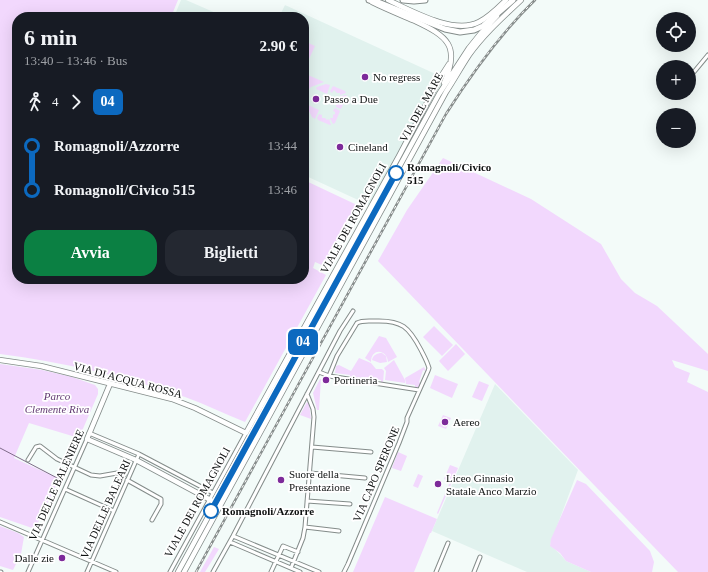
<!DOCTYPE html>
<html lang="it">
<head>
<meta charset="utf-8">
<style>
  body { margin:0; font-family:"Times New Roman",serif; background:#242831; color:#f1f3f6; height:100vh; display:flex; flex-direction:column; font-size:15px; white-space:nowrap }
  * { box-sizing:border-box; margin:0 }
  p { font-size:13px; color:#9ea1a6 }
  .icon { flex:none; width:22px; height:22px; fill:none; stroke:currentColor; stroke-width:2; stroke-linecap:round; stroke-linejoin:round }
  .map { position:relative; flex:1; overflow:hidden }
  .panel { position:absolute; left:12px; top:12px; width:297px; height:272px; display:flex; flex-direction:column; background:#171b24; border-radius:16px; box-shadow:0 4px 16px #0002 }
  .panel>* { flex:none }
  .badge { padding:0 8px; border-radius:6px; font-size:14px; line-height:26px }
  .fabs { position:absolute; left:656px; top:12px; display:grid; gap:8px }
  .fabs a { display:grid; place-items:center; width:40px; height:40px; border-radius:50%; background:#171b24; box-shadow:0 4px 16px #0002; font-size:20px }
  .map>.badge { position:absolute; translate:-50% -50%; box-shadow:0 0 0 2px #fff }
  .legs { display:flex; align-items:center; gap:6px; height:44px; padding:0 12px; font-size:13px }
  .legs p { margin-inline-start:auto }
  .head { display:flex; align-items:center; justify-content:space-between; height:68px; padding:0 12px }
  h1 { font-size:22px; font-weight:700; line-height:30px }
  .primary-button { display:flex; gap:8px; margin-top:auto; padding:8px 12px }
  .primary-button a { flex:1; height:46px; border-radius:16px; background:#0b8043; color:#fff; font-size:16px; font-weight:700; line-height:46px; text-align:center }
  .primary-button a+a { background:#242831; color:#f1f3f6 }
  ul { padding:0 12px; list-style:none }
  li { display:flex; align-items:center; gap:14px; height:44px; font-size:15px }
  li i { display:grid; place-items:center; width:6px; height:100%; margin:0 5px; background:currentColor }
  li i::after { content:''; width:10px; height:10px; margin:-5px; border:3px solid; border-radius:50%; background:#171b24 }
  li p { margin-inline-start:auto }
  li:first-child i { background:linear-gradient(#0000 50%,currentColor 0) }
  li:last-child i { background:linear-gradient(currentColor 50%,#0000 0) }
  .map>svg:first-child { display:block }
</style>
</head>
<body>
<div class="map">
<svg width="708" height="572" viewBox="0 0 708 572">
  <rect width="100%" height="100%" fill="#f3fbf9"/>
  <!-- built -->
  <path fill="#e1f2ee" d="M181 0H186L225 17H174Z
    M285 5 453 82 382 211 304 175V17H279Z
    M495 384 578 470 550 545 560 554 566 561 591 572H527L432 531Z"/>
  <!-- green -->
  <path fill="#f2d8fd" d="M0 0H178L171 17H17V279H304V180L357 205 324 266 315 262 313 268 326 275 245 422C225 414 205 404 185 397 126 377 62 362 0 354Z
    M304 41 315 46 304 70Z
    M308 75 324 82 311 87 309 89 304 83Z
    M326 84 330 85 327 94 316 89 317 87Z
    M333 86 345 91 346 93 340 95V93H337L334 90 332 93 330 91Z
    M346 95 347 96 341 109 336 107V103L339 104 340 103V101L342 98 340 96Z
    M308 105 319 110 315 119 312 117 307 107Z
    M335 108 340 111 335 123 333 124 330 118H333V115L335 114V112L333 111Z
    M319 114 322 115V118H325L327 120 329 119 331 125H330L318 120 317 118Z
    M443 158 531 199 601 244 621 279 635 293 657 306 708 354V371L672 360 675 367 690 373 687 382 708 392V572H678L378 261 407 210Z
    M434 326 453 345 442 356 423 337Z
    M379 336 386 338 397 357 388 362C387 349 371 348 371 362L365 358Z
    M456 344 465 354 448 371 439 361Z
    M382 353 386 356 387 362 380 363 372 360C373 355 377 353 382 353Z
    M359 358 371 363 376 369H382L384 371 383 383H381V380L361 377 360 380 350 378V375L335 373 336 366 339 365 351 371Z
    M394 360 405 380V383L385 380 386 371 384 368Z
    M0 364 42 370 72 377 95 385 98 389V394L79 438 29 423 14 458 59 479 35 529 0 517Z
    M424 367 426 371 423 370 419 382 421 383 418 388H415V385L406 384 405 378Z
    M435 375 458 384 452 398 430 388Z
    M320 379H321L319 410H317L313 393Z
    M479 381 489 385 482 401 472 397Z
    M307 402 309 404 311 419 300 415Z
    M443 415 451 418 446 429 438 426Z
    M398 452 407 456 401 471 392 468Z
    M450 465 458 468 438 514 437 513 450 482 444 479Z
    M418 474 423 476 418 488 413 486Z
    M577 480 586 484 650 551 654 562 652 572H591L566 561 560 553 550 546 551 539Z
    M385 497 437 519 431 533H430L414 572H353Z
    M0 526 18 533 24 537 21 554 13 570 0 566Z
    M214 547 219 549 205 572H200Z"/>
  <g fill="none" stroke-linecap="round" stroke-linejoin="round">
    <!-- stream -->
    <path stroke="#7f6b89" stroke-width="1" d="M0 448 61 480"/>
    <!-- street casing -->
    <g stroke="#848c8a" stroke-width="5">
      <path id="street" d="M689 78 708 55
        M319 372 329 376
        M89 433 139 454 213 493
        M312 447 371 452
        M28 460 36 447 40 446 57 459 91 475 100 476 117 473 124 475
        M310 473 365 478
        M127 480 161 499V504L152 520
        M65 489 114 511
        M307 501 350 504
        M0 522 116 572
        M305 527 339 531
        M233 536 319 572
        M230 542 300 572
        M291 568 303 538 305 527 314 417 313 409 307 394
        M0 572H1
        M28 572 87 439
        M87 572 139 454
        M170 572 246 433
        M213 572 233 536 340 331 353 311
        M271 572 283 546 298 552
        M344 572 348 564 399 443 407 422V418L428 371 429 368C427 361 424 356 421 350 409 327 402 320 375 321 369 321 362 320 357 323L337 356 329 376 419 390
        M436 572 448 543
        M474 572 480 557"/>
    </g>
    <!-- secondary casing -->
    <g stroke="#848c8a" stroke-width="6">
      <path id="secondary" d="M388 0C412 11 454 35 479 22 489 17 498 8 506 0
        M372 2C386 9 401 15 415 21 447 36 461 46 444 83
        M0 360 41 366 172 399 195 408 246 433 399 156 440 78 449 64
        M110 384 87 439 136 460 218 504
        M178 572 439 94 469 48 481 33 497 16
        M184 572 446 92C454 80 461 67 469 55 484 34 503 17 521 0"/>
    </g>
    <!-- primary casing -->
    <g stroke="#848c8a" stroke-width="7">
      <path id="primary" d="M369 0 378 2 445 29 460 32 474 30 483 26 513 0
        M403 0 414 1 425 0"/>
    </g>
    <!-- street -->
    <use href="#street" stroke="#fff" stroke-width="3"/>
    <!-- secondary -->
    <use href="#secondary" stroke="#fff" stroke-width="4.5"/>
    <!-- primary -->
    <use href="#primary" stroke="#fff" stroke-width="5"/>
    <!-- rail casing -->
    <g stroke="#878d8c" stroke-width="2.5">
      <path id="rail" d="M196 572 446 114C472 73 500 34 535 0"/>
    </g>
    <!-- rail -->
    <use href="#rail" stroke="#fff" stroke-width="1" stroke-dasharray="3" stroke-linecap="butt"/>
  </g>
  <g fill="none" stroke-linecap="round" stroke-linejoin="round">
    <!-- line-1 casing -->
    <g stroke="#fff" stroke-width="9">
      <path id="line-1" d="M211 511 396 173"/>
    </g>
    <!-- line-1 -->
    <use href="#line-1" stroke="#0c69bf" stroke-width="6"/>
  </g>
  <!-- markers -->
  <g fill="#7d2a9a" stroke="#fff" stroke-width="1.5">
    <circle cx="365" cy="77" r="4"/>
    <circle cx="316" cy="99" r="4"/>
    <circle cx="340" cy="147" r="4"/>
    <circle cx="326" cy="380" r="4"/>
    <circle cx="445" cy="422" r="4"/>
    <circle cx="281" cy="480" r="4"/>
    <circle cx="438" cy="484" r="4"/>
    <circle cx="62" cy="558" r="4"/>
  </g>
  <g fill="#fff" stroke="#0c69bf" stroke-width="2">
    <circle cx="396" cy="173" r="7"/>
    <circle cx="211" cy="511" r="7"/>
  </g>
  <g text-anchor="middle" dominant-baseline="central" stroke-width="3.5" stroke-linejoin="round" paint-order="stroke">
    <!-- poi labels -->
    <g font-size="11" fill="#0e1111" stroke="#fff" text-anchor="start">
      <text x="373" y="77">No regress</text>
      <text x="324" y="99">Passo a Due</text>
      <text x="348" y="147">Cineland</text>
      <text x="334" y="380">Portineria</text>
      <text x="453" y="422">Aereo</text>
      <text x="289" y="474">Suore della<tspan x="289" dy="13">Presentazione</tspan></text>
      <text x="446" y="478">Liceo Ginnasio<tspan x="446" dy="13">Statale Anco Marzio</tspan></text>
      <text x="54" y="558" text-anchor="end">Dalle zie</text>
    </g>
    <!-- street labels -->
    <g font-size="11" fill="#0e1111" stroke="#fff">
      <text transform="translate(421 107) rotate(-61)">VIA DEL MARE</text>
      <text transform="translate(353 218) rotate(-61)">VIALE DEI ROMAGNOLI</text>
      <text transform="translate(128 380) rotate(15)">VIA DI ACQUA ROSSA</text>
      <text transform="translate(376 474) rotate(-67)">VIA CAPO SPERONE</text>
      <text transform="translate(56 485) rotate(-66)">VIA DELLE BALENIERE</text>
      <text transform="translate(197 502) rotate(-61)">VIALE DEI ROMAGNOLI</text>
      <text transform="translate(105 509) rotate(-66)">VIA DELLE BALEARI</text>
    </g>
    <!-- stop labels -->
    <g font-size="11" font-weight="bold" fill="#0e1111" stroke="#fff" text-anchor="start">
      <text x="407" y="167">Romagnoli/Civico<tspan x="407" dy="13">515</tspan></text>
      <text x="222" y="511">Romagnoli/Azzorre</text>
    </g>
    <!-- park labels -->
    <g font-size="11" font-style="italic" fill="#623a72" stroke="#fff">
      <text x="57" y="396">Parco<tspan x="57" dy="13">Clemente Riva</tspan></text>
    </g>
  </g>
</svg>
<div class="fabs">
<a><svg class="icon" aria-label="locate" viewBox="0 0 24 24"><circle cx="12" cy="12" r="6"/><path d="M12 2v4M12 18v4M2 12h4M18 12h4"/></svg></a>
<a>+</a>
<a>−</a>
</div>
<b class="badge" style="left:303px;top:342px;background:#0c69bf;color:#fff">04</b>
<section class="panel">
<div class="head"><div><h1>6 min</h1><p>13:40 – 13:46 · Bus</p></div><b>2.90 €</b></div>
<div class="legs"><svg class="icon" aria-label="walk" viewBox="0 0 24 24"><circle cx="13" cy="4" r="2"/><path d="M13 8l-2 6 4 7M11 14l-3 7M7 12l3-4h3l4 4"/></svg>4<svg class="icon" aria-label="forward" viewBox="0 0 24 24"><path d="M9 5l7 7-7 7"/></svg><b class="badge" style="background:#0c69bf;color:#fff">04</b></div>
<ul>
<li><i style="color:#0c69bf"></i><b>Romagnoli/Azzorre</b><p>13:44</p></li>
<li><i style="color:#0c69bf"></i><b>Romagnoli/Civico 515</b><p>13:46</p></li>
</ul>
<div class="primary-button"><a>Avvia</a><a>Biglietti</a></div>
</section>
</div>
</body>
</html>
